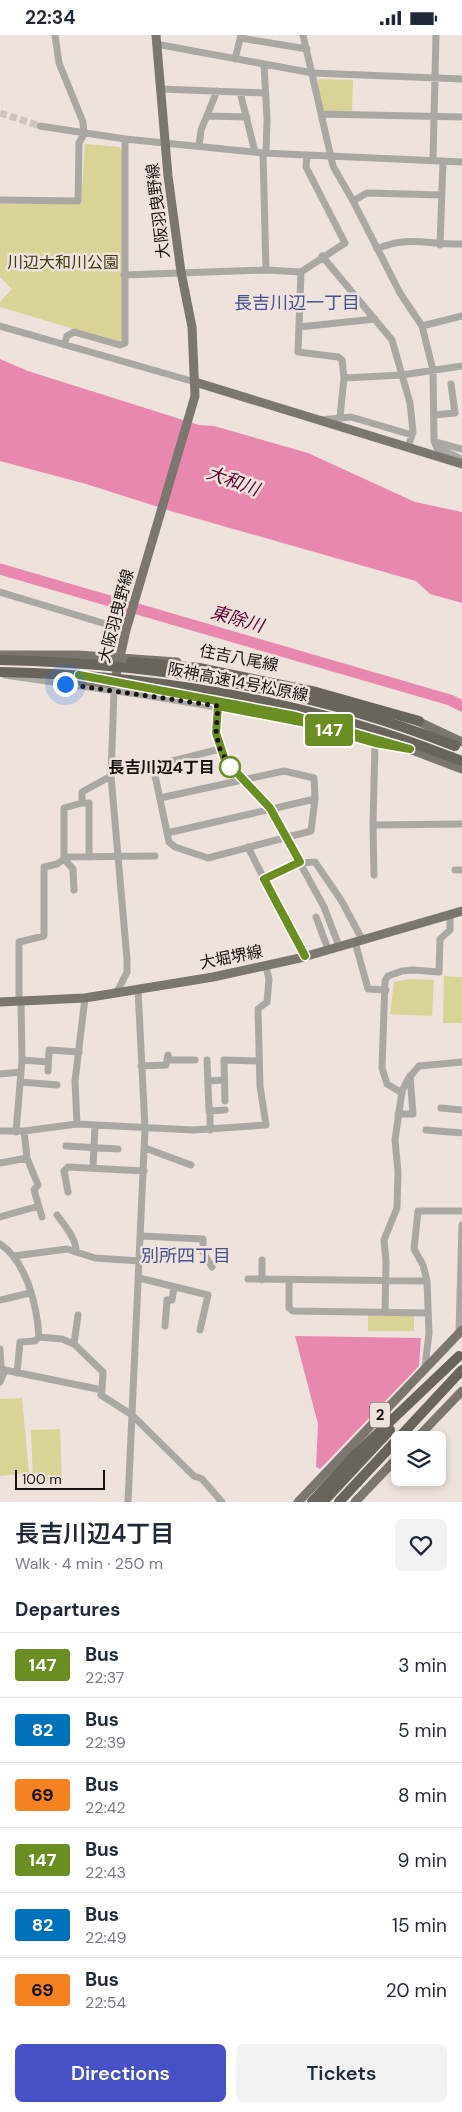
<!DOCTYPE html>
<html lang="en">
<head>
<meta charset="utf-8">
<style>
  body { margin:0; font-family:"DM Sans","Noto Sans JP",sans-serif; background:#f2f2f3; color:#1f2937; height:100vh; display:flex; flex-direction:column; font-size:19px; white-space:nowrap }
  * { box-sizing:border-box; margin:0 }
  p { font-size:16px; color:#747a83 }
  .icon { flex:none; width:28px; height:28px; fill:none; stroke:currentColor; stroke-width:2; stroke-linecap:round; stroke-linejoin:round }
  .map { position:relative; height:1467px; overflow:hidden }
  .details { display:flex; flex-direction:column; background:#fff; flex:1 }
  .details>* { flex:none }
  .badge { padding:0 10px; border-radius:4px; font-size:18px; line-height:32px }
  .tools { position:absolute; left:391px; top:1396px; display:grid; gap:10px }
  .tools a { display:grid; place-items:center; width:55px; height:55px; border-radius:8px; background:#fff; box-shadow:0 2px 8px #0003; font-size:25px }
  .scale { position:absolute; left:15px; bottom:12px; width:90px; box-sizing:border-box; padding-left:5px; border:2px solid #171311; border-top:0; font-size:14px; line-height:18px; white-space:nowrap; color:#171311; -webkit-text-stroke:4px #ede2dc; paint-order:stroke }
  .you { position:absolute; width:25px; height:25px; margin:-12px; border:4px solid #fff; border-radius:50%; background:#1a73e8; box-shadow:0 0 0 8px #1a73e833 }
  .map>.badge { position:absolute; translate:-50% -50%; box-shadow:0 0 0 2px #fff }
  h2 { padding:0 15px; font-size:19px; line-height:45px }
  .round { display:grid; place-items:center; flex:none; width:52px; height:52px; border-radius:8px; background:#f2f2f3 }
  .overview { display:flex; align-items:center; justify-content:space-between; height:85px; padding:0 15px }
  h1 { font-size:24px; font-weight:600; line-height:38px }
  .action { display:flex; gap:10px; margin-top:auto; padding:10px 15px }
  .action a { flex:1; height:58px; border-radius:8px; background:#4751c6; color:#fff; font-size:20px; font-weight:600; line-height:58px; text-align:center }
  .action a+a { background:#f2f2f3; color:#1f2937 }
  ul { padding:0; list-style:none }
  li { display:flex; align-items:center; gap:15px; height:65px; padding:0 15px; border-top:1px solid #e0e1e3 }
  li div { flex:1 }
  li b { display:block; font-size:19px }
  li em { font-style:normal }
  li .badge { min-width:55px; font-weight:700; text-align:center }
  .status { display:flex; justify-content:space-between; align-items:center; height:35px; padding:0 25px; background:#fff; direction:ltr }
  .status svg { height:14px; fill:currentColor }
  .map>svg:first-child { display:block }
</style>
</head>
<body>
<div class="status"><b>22:34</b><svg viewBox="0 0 49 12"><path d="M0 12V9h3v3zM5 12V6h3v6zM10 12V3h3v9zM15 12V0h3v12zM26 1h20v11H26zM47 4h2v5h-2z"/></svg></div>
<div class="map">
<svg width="462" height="1467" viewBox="0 0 462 1467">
  <rect width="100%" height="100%" fill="#ede2dc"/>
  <!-- green -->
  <path fill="#d9d396" d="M319 44 353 45 352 76H325L322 74 317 46Z
    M85 109 119 112 122 115V304L118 307 0 272V267L12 254 0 242V169H81Z
    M444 941 462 942V988H443Z
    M410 944 434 945 432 981 390 979 394 947Z
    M368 1279 414 1280V1296H368Z
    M22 1363 29 1438 0 1441V1364Z
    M60 1394 62 1446 33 1447 31 1395Z"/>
  <!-- water -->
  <path fill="#e988af" d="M0 324 28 336 199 390 214 391 308 418 415 467 462 477V568L430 559 416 546 174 477 86 449 0 426Z
    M295 1301 421 1303 419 1331 320 1434 316 1432 318 1389Z"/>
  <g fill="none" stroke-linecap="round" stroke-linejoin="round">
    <!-- river -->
    <path stroke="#e988af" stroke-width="11" d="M0 534 450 665 462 671"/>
    <!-- minor-tunnel -->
    <path stroke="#cdc3be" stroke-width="7" stroke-dasharray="7 3.5" stroke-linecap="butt" d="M0 78 40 91"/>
    <!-- minor -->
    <path stroke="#aba8a4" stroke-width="7" d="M303 0 333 131 353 166 400 258 422 291 433 335 434 406 437 413 462 424
      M240 3 307 14
      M156 9 313 38 462 44
      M235 24 241 0
      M264 29 267 84 266 118
      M161 54 264 58
      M240 57 255 117
      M321 79 462 82
      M207 81 247 82
      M40 91 125 104 263 118 462 127
      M199 111 201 95 217 56
      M263 118 266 235
      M433 125 436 0
      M0 165 78 166 79 108 84 99 83 87 59 28 55 0
      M353 166 367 158 442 160
      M440 210 443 126
      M377 214C406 200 431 210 462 209
      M322 221 392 305 410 368 413 397 408 412
      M301 237 298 317 338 322 342 325 344 343 340 382
      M124 240 266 235 301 237 345 208 306 132 307 121
      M0 291 195 347
      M422 291 462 281
      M299 292 375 284
      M64 310 67 301 74 297 120 310 125 308V104
      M344 343 402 340 462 331
      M434 380 455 378 451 349
      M320 385 351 382 412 400
      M435 407 462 414
      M0 557 126 595
      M5 640 144 660 266 680
      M114 656 111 741 127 924V937L117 957
      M218 671 215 698 225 725 270 773 324 872 339 911
      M160 763 284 736 314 743 315 764 311 796 208 823 175 812 169 807 153 731 220 714
      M82 768H89V822
      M373 790 462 789
      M167 798 315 764
      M248 812 264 844 300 827
      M64 822 155 821
      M64 824 73 834 74 855
      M301 828 315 827 341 865 362 904
      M455 835H462
      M374 840 373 790 375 708
      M264 844 305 921
      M316 882 328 914
      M355 907 368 954 386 955
      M19 966V907L44 901V832L57 829 64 824V773L82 768V757L111 741
      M22 1025 48 1027
      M168 1025H195
      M207 1025 209 1076 225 1075
      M141 1031 166 1030 168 1020
      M48 1036 49 1015 79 1017
      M0 1039 21 1037
      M208 1046 224 1045
      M21 1047 57 1050
      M402 1058 387 1049 382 1033 385 946 388 941 402 936 413 935 439 937 440 904 450 895V880
      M225 1066 224 1025 259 1026
      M441 1073 462 1075
      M210 1076V1095
      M398 1079H413L410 1041
      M77 1089 75 1046 85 963
      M426 1095 462 1098
      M0 1096H24L77 1089 193 1095 266 1090 260 1051 258 974 267 967 269 944 266 931
      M24 1096 27 1123 38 1150 34 1155 42 1182
      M16 1097 22 1025 21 966
      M66 1111 118 1114
      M145 1113 191 1130
      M0 1128 27 1123
      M93 1133 95 1090
      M68 1157 64 1136 68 1132 144 1136
      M57 1180C64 1190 77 1204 76 1217
      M0 1182 39 1171
      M141 1201 203 1204V1217L212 1232
      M0 1209C27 1227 37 1271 39 1302L35 1306 20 1307 17 1338
      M14 1221 67 1214 95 1223 140 1226
      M262 1225V1245
      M139 1243 208 1260 200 1295
      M248 1244 427 1246
      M289 1245V1273L293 1276 428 1278
      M0 1265 30 1258
      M385 1277 386 1226 384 1205 397 1173 398 1137 395 1105 402 1056 408 1044 419 1031 462 1027
      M165 1291 167 1265H172L174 1252
      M459 1298 462 1190
      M39 1302 62 1304 74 1309 103 1337 102 1355
      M74 1309 78 1280
      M0 1314 1 1333 5 1335 102 1355 101 1360 132 1380 194 1441 202 1444 222 1467
      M425 1332 429 1298 427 1246 423 1230 414 1214 418 1176H462
      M0 1347 5 1335
      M128 1467 145 1093 138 954"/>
    <!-- major -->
    <path stroke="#7b766f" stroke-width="9" d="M195 347 462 429
      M0 620H78L177 627
      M60 644 134 650
      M114 649 126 595 195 361 192 292 181 237 168 141 156 0
      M413 684 462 707
      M404 712 462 734
      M0 967 85 963 213 942 300 923 462 876
      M415 1405 462 1356
      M298 1467 462 1295
      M355 1467 400 1420"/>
    <!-- highway -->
    <path stroke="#69645c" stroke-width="10" d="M199 633 316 657 419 686
      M204 663 296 681 410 714
      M451 722 462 726
      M312 1467 356 1419 459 1321
      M323 1467 390 1395
      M339 1467 462 1335"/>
    <!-- highway-bridge -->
    <path stroke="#69645c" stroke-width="10" d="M0 625C156 628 310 654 455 711
      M131 627 199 633
      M0 637C155 640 306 665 451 722
      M136 651 204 663"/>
  </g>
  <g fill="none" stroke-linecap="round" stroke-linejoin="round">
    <!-- line casing -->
    <g stroke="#fff" stroke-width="11">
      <path id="line" d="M79 640 296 681 410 714 375 708 301 687 218 671 216 698 225 725 270 773 300 827 264 844 305 921"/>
    </g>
    <!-- line -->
    <use href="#line" stroke="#6b8e23" stroke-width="8"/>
    <!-- walk -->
    <path stroke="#171311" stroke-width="5" stroke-dasharray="0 9" d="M65 649 218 671 216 698 220 714 230 732"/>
  </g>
  <!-- markers -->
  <circle fill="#fff" stroke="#6b8e23" stroke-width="2.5" cx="230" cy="732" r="10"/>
  <g text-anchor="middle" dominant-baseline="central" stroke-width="5" stroke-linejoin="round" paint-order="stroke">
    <!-- shield labels -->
    <rect fill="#ede2dc" stroke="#57514e" stroke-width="1" x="370" y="1367.5" width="20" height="25" rx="4"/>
    <g font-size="15" font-weight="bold" fill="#171311">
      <text x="380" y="1380">2</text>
    </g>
    <!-- street labels -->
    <g font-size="16" fill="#171311" stroke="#ede2dc">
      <text transform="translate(158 176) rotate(-97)">大阪羽曳野線</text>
      <text transform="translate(116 581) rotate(-75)">大阪羽曳野線</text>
      <text transform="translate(239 623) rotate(11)">住吉八尾線</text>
      <text transform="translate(238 647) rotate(11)">阪神高速14号松原線</text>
      <text transform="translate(231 922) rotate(-11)">大堀堺線</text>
    </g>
    <!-- park labels -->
    <g font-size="16" fill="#3e3a0d" stroke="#ede2dc">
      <text x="63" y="227">川辺大和川公園</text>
    </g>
    <!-- stop labels -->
    <g font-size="16" font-weight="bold" fill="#171311" stroke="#ede2dc" text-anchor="end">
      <text x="215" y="732">長吉川辺4丁目</text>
    </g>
    <!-- neighbourhood labels -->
    <g font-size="18" fill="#46518e" stroke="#ede2dc">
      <text x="297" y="268">長吉川辺一丁目</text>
      <text x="186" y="1221">別所四丁目</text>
    </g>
    <!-- water labels -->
    <g font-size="18" font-style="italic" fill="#590031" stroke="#ede2dc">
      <text transform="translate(233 446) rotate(20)">大和川</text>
      <text transform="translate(237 584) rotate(16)">東除川</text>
    </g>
  </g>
</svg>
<div class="tools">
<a><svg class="icon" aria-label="layers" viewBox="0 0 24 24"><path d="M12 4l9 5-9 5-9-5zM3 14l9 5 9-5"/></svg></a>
</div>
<div class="scale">100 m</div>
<div class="you" style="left:65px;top:649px"></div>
<b class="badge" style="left:329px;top:695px;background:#6b8e23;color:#fff">147</b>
</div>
<section class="details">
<div class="overview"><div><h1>長吉川辺4丁目</h1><p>Walk · 4 min · 250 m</p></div><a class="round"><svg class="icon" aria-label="heart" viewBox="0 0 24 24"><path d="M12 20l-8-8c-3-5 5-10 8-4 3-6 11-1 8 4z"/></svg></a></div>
<h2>Departures</h2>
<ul>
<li><span class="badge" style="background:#6b8e23;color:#fff">147</span><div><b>Bus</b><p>22:37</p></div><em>3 min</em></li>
<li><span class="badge" style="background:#0072bc;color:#fff">82</span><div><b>Bus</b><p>22:39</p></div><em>5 min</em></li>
<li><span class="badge" style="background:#f58220;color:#111">69</span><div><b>Bus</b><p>22:42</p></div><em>8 min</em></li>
<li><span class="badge" style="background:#6b8e23;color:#fff">147</span><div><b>Bus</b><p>22:43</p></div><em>9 min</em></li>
<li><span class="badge" style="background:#0072bc;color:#fff">82</span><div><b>Bus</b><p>22:49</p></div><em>15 min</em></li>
<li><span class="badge" style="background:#f58220;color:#111">69</span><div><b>Bus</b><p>22:54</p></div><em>20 min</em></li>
</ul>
<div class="action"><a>Directions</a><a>Tickets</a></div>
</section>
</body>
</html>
